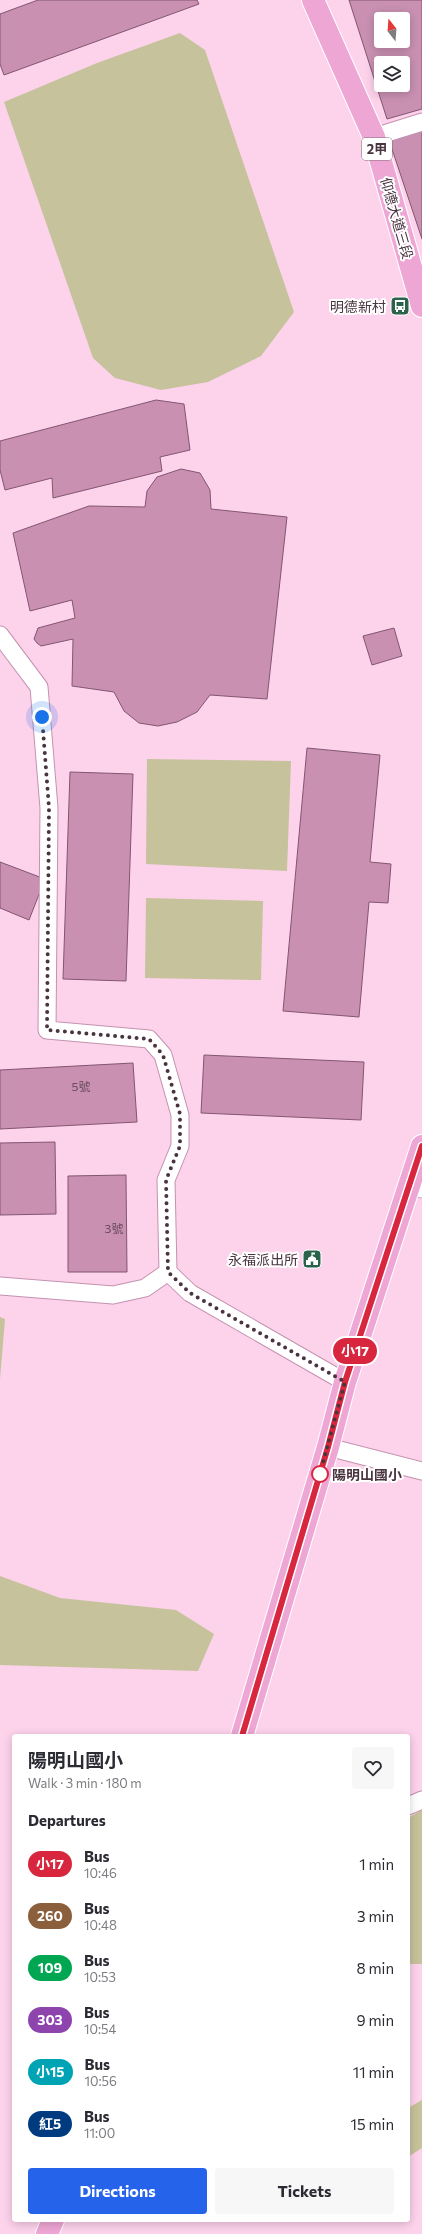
<!DOCTYPE html>
<html lang="en">
<head>
<meta charset="utf-8">
<style>
  body { margin:0; font-family:Commissioner,"Noto Sans TC",sans-serif; background:#f7f7f7; color:#2b2b33; height:100vh; display:flex; flex-direction:column; font-size:15px; white-space:nowrap }
  * { box-sizing:border-box; margin:0 }
  p { font-size:13px; color:#7c7c81 }
  .icon { flex:none; width:22px; height:22px; fill:none; stroke:currentColor; stroke-width:2; stroke-linecap:round; stroke-linejoin:round }
  .map { position:relative; flex:1; overflow:hidden }
  .side { position:absolute; left:12px; top:1734px; width:398px; height:488px; display:flex; flex-direction:column; background:#fff; border-radius:4px; box-shadow:0 2px 10px #0003 }
  .side>* { flex:none }
  .badge { padding:0 8px; border-radius:13px; font-size:14px; line-height:26px }
  .needle { width:26px; rotate:343deg }
  .fabs { position:absolute; left:374px; top:12px; display:grid; gap:8px }
  .fabs a { display:grid; place-items:center; width:36px; height:36px; border-radius:4px; background:#fff; box-shadow:0 2px 10px #0003; font-size:20px }
  .you { position:absolute; width:20px; height:20px; margin:-10px; border:3px solid #fff; border-radius:50%; background:#1a73e8; box-shadow:0 0 0 6px #1a73e833 }
  .map>.badge { position:absolute; translate:-50% -50%; box-shadow:0 0 0 2px #fff }
  h2 { padding:0 16px; font-size:15px; line-height:36px }
  .round { display:grid; place-items:center; flex:none; width:42px; height:42px; border-radius:4px; background:#f7f7f7 }
  .overview { display:flex; align-items:center; justify-content:space-between; height:68px; padding:0 16px }
  h1 { font-size:19px; font-weight:700; line-height:30px }
  .primary-button { display:flex; gap:8px; margin-top:auto; padding:8px 16px }
  .primary-button a { flex:1; height:46px; border-radius:4px; background:#2563eb; color:#fff; font-size:16px; font-weight:700; line-height:46px; text-align:center }
  .primary-button a+a { background:#f7f7f7; color:#2b2b33 }
  ul { padding:0; list-style:none }
  li { display:flex; align-items:center; gap:12px; height:52px; padding:0 16px }
  li div { flex:1 }
  li b { display:block; font-size:15px }
  li em { font-style:normal }
  li .badge { min-width:44px; font-weight:700; text-align:center }
  .map>svg:first-child { display:block }
</style>
</head>
<body>
<div class="map">
<svg width="422" height="2234" viewBox="0 0 422 2234">
  <rect width="100%" height="100%" fill="#fdd2eb"/>
  <!-- green -->
  <path fill="#c6c29b" d="M180 33 205 50 294 312 261 356 208 382 161 390 115 378 93 358 4 102 97 63Z
    M147 759 291 761 287 871 146 864Z
    M146 898 263 901 261 980 145 978Z
    M0 1317 5 1319 0 1379Z
    M0 1576 60 1598 176 1610 214 1634 198 1671 0 1665Z
    M422 1810V1964H408V1818Z
    M422 2100V2148L408 2157V2108Z"/>
  <!-- building -->
  <path fill="#c990b2" stroke="#835571" fill-rule="evenodd" d="M38 0H197L199 4 4 75 0 64V14Z
    M349 0H422V109L387 119ZM381 19H403V41H381ZM381 63H403V85H381Z
    M422 130V239L389 140Z
    M156 400 184 404 190 450 160 457 162 471 53 498 52 478 5 490 0 470V441Z
    M181 469 200 473 210 490 211 509 287 517 267 699 210 695 197 712 177 722 158 726 139 723 124 711 114 692 72 686 73 639 41 646 37 643 34 639 38 628 75 618 72 600 30 611 13 533 89 506 145 507 147 491 157 477Z
    M394 628 402 656 372 665 363 636Z
    M307 748 380 755 370 862 391 864 388 903 369 902 359 1017 283 1011Z
    M70 772 133 774 126 981 63 979Z
    M0 862 45 879 29 920 0 908Z
    M204 1055 364 1062 361 1120 201 1113Z
    M133 1063 137 1122 0 1129V1070Z
    M55 1142 56 1214 0 1215V1143Z
    M126 1175 127 1272H68V1176Z"/>
  <g fill="none" stroke-linecap="round" stroke-linejoin="round">
    <!-- lane casing -->
    <g stroke="#c492af" stroke-width="19">
      <path id="lane" d="M374 137 422 122
        M0 635 39 687 49 808 47 1030 149 1039 163 1055 180 1115V1146L166 1180 168 1272 190 1293 345 1382
        M410 1187 422 1189
        M0 1286 113 1295 145 1288 168 1272
        M328 1447 422 1471
        M408 1806 422 1800"/>
    </g>
    <!-- primary casing -->
    <g stroke="#fff" stroke-width="24">
      <path id="primary" d="M313 0 374 137 422 306
        M242 1736 328 1447 345 1382 422 1146
        M47 2234 53 2220"/>
    </g>
    <!-- lane -->
    <use href="#lane" stroke="#fff" stroke-width="17"/>
    <!-- primary -->
    <use href="#primary" stroke="#eea6d4" stroke-width="22"/>
  </g>
  <g fill="none" stroke-linecap="round" stroke-linejoin="round">
    <!-- line casing -->
    <g stroke="#fff" stroke-width="9">
      <path id="line" d="M242 1736 328 1447 345 1382 422 1146"/>
    </g>
    <!-- line -->
    <use href="#line" stroke="#d7263d" stroke-width="6"/>
    <!-- walk -->
    <path stroke="#493440" stroke-width="4" stroke-dasharray="0 7.2" d="M42 717 49 808 47 1030 149 1039 163 1055 180 1114V1146L166 1180 168 1272 190 1293 345 1382 319 1477 320 1474"/>
  </g>
  <!-- icons -->
  <defs>
    <g id="bus-square" transform="scale(1)"><rect x="-9" y="-9" width="18" height="18" rx="4" fill="#2a624a" stroke="#fff"/><path d="M-5-6H5V4H4V6H2V4H-2V6H-4V4H-5ZM-3.5-4V0h7V-4ZM-3.5 1.2v1.5H-2V1.2ZM2 1.2v1.5H3.5V1.2Z" fill="#fff"/></g>
    <g id="civic-square" transform="scale(1)"><rect x="-9" y="-9" width="18" height="18" rx="4" fill="#2a624a" stroke="#fff"/><path d="M-.6-6.5H3V-4.5H.6V-3L4-1V1h2V6H-6V1h2V-1L-.6-3ZM-1.2 2.5V6h2.4V2.5Z" fill="#fff"/></g>
  </defs>
  <g fill-rule="evenodd">
    <use href="#bus-square" x="400" y="306"/>
    <use href="#civic-square" x="312" y="1259"/>
  </g>
  <!-- markers -->
  <circle fill="#fff" stroke="#d7263d" stroke-width="2" cx="320" cy="1474" r="8"/>
  <g text-anchor="middle" dominant-baseline="central" stroke-width="4" stroke-linejoin="round" paint-order="stroke">
    <!-- number labels -->
    <g font-size="12" fill="#694b5c">
      <text x="81" y="1086">5號</text>
      <text x="114" y="1228">3號</text>
    </g>
    <!-- shield labels -->
    <rect fill="#fff" stroke="#807179" stroke-width="1" x="362" y="138" width="30" height="22" rx="3"/>
    <g font-size="13" font-weight="bold" fill="#493440">
      <text x="377" y="149">2甲</text>
    </g>
    <!-- street labels -->
    <g font-size="14" fill="#493440" stroke="#fff">
      <text transform="translate(397 218) rotate(74)">仰德大道三段</text>
    </g>
    <!-- poi labels -->
    <g font-size="14" fill="#493440" stroke="#fff" text-anchor="end">
      <text x="386" y="306">明德新村</text>
      <text x="298" y="1259">永福派出所</text>
    </g>
    <!-- stop labels -->
    <g font-size="14" font-weight="bold" fill="#493440" stroke="#fff" text-anchor="start">
      <text x="332" y="1474">陽明山國小</text>
    </g>
  </g>
</svg>
<div class="fabs">
<a><svg class="needle" viewBox="-14 -14 28 28"><path d="M0-13l5 13h-10z" fill="#e53935"/><path d="M0 13l5-13h-10z" fill="#7c7c81"/></svg></a>
<a><svg class="icon" aria-label="layers" viewBox="0 0 24 24"><path d="M12 4l9 5-9 5-9-5zM3 14l9 5 9-5"/></svg></a>
</div>
<div class="you" style="left:42px;top:717px"></div>
<b class="badge" style="left:355px;top:1351px;background:#d7263d;color:#fff">小17</b>
<section class="side">
<div class="overview"><div><h1>陽明山國小</h1><p>Walk · 3 min · 180 m</p></div><a class="round"><svg class="icon" aria-label="heart" viewBox="0 0 24 24"><path d="M12 20l-8-8c-3-5 5-10 8-4 3-6 11-1 8 4z"/></svg></a></div>
<h2>Departures</h2>
<ul>
<li><span class="badge" style="background:#d7263d;color:#fff">小17</span><div><b>Bus</b><p>10:46</p></div><em>1 min</em></li>
<li><span class="badge" style="background:#8b5e3c;color:#fff">260</span><div><b>Bus</b><p>10:48</p></div><em>3 min</em></li>
<li><span class="badge" style="background:#00a651;color:#fff">109</span><div><b>Bus</b><p>10:53</p></div><em>8 min</em></li>
<li><span class="badge" style="background:#8e44ad;color:#fff">303</span><div><b>Bus</b><p>10:54</p></div><em>9 min</em></li>
<li><span class="badge" style="background:#00a3b4;color:#fff">小15</span><div><b>Bus</b><p>10:56</p></div><em>11 min</em></li>
<li><span class="badge" style="background:#003b80;color:#fff">紅5</span><div><b>Bus</b><p>11:00</p></div><em>15 min</em></li>
</ul>
<div class="primary-button"><a>Directions</a><a>Tickets</a></div>
</section>
</div>
</body>
</html>
